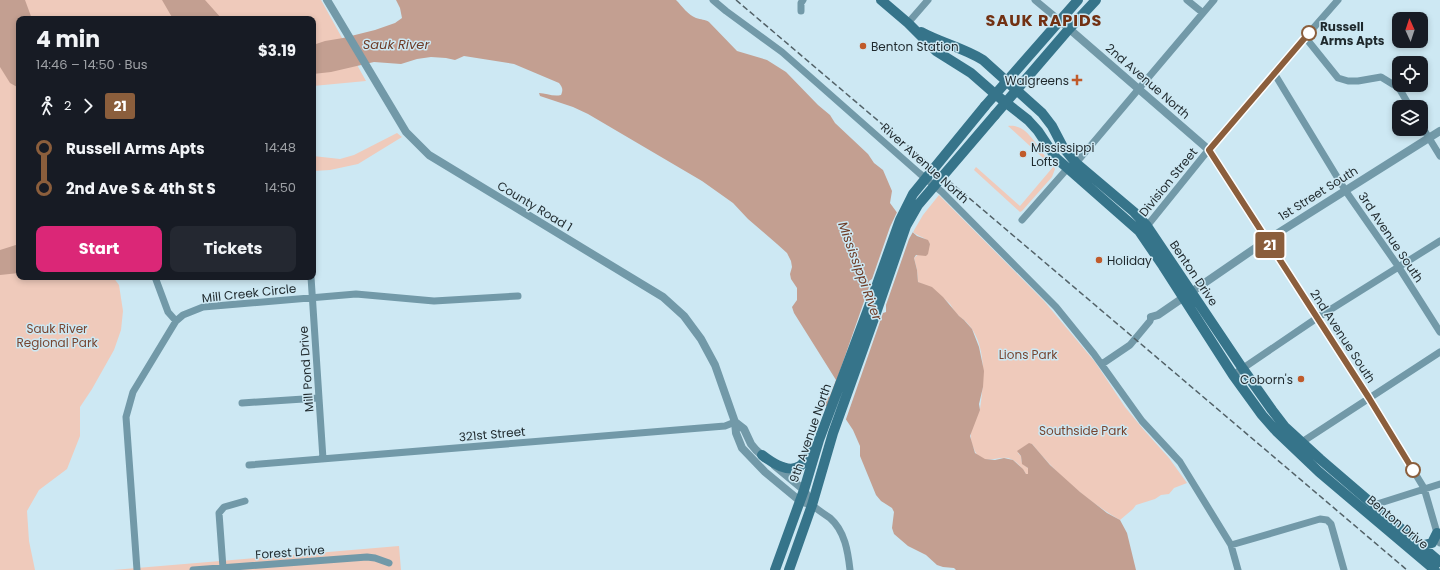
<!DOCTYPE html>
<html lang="en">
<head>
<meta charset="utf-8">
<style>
  body { margin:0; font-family:Poppins,sans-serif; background:#242831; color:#f1f3f6; height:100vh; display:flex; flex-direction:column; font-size:15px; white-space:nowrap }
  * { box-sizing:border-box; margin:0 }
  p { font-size:13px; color:#9ea1a6 }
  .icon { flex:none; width:22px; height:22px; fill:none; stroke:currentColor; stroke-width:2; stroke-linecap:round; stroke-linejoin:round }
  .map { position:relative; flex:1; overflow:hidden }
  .details { position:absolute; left:16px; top:16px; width:300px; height:264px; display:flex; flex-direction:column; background:#171b24; border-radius:8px; box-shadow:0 2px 6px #0003 }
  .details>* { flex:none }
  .badge { padding:0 8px; border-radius:3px; font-size:14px; line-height:26px }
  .needle { width:26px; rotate:357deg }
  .fabs { position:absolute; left:1392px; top:12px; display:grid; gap:8px }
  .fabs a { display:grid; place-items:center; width:36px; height:36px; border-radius:8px; background:#171b24; box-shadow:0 2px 6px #0003; font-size:20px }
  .map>.badge { position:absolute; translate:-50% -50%; box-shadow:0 0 0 2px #fff }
  .legs { display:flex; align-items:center; gap:6px; height:44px; padding:0 20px; font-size:13px }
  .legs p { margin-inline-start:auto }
  .summary { display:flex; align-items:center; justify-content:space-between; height:68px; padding:0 20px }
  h1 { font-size:22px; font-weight:700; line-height:30px }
  .cta { display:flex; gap:8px; margin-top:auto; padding:8px 20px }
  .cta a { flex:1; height:46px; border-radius:8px; background:#db2777; color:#fff; font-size:16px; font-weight:700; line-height:46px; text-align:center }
  .cta a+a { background:#242831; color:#f1f3f6 }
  ul { padding:0 20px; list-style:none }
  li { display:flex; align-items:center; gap:14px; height:40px; font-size:15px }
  li i { display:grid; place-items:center; width:6px; height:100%; margin:0 5px; background:currentColor }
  li i::after { content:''; width:10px; height:10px; margin:-5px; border:3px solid; border-radius:50%; background:#171b24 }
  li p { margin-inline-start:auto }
  li:first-child i { background:linear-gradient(#0000 50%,currentColor 0) }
  li:last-child i { background:linear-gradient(currentColor 50%,#0000 0) }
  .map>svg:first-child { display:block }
</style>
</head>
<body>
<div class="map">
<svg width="1440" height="570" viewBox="0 0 1440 570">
  <rect width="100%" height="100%" fill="#cde8f3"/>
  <!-- green -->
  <path fill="#efcabb" d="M0 0H321L366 81 313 86V19H19V277H113L119 285 123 311 121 330 114 350 92 389 80 407V436L67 469 39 490 27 511 29 541 35 570H0Z
    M1008 126C1027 124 1035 144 1045 156 1048 161 1053 164 1055 169L1052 177 1022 211 1020 212 974 170 976 167 1020 206 1053 167Z
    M397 133 402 137 358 164 330 170 313 171V156L340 159 354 155Z
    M939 195 1044 301 1095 362 1125 407 1143 429 1169 458 1187 483 1174 488 1169 494 1161 495 1155 499 1136 505 1133 509 1120 520C1087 501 1056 474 1032 444L1018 453 1021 456 1022 463 1028 468V474H1026C1022 468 1016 460 1008 458 995 456 981 467 974 449 968 437 971 429 976 417 977 415 979 412 980 409 984 381 988 341 964 320 962 318 960 318 959 316 955 313 953 308 950 304 940 294 930 288 918 282L917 270 914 258 930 244C926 237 919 237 913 232L923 215Z
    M399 546 401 570H113Z"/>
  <!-- water -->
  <path fill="#c39f91" d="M0 0H25L32 19H19V88L10 83 0 67Z
    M162 0H205L222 19H173Z
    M396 0H676C682 6 688 15 696 18 701 20 705 19 709 22L737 51 767 60 786 72 818 105 830 115 835 123 868 154 874 163 883 170 892 191 890 203 909 229 917 236 928 240 930 244 928 254 926 256 916 255 914 258 917 270 918 282 932 287 943 297 959 316 964 320 972 329 979 347 984 371 983 387 979 404 980 410 970 436 975 453 985 459 995 460 1004 458 1013 460 1023 469 1026 474H1028V468L1022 464 1021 456 1017 451 1029 443 1032 444 1050 465 1080 492 1107 513 1120 520 1127 533 1136 570H956L954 568 943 567 937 565 926 555 908 546 894 534 892 528 894 512 892 508 881 501 876 495 860 456V446L853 430 845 418 833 409 821 404 830 396 836 380 794 313 792 307 797 300V288L791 279 790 274 792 267 791 261 787 253 777 244 748 219 733 203 702 181 588 114 573 107 540 96 539 93C546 93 553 97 561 95 563 90 563 88 559 83L514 64 464 56 455 60 446 58 431 57 417 59 401 64 374 62 331 72 313 74V45L325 41 343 38 375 30 395 23 402 18 400 8Z
    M19 244V273L0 275V250Z"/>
  <!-- pier -->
  <path fill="#cde8f3" d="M898 210 914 230 909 239 886 305V312L883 313 845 422 836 413 827 408 869 287 868 284 869 281 872 279 890 227Z"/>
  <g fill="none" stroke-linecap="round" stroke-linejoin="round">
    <!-- minor -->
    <path stroke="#7299a8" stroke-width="7" d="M713 0 726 11 782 52 919 173 942 192 1056 307 1094 354 1142 421 1180 462 1231 545 1238 570
      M1035 0 1059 20
      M1187 0 1203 13
      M801 11V3L803 0
      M908 23 928 0
      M1305 37 1338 78 1348 81H1358L1381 77 1399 88 1410 107
      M1274 73 1345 190 1398 266 1440 332
      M1421 125 1440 156
      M1022 220 1067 169 1076 163 1214 0
      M1143 228 1147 226C1168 200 1189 174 1210 148 1252 98 1295 49 1338 0
      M1267 240 1369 398 1424 488 1440 543
      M155 277 168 312 176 321
      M311 277 323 459
      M1102 364 1130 345 1150 321 1151 317
      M1233 375 1317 318 1440 241
      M242 403 319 398
      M1298 445 1302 442 1440 352
      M249 465 725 426 735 422
      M812 505C818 510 824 514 830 518 845 531 848 552 850 570
      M1374 505 1440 484
      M1231 545 1320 519 1327 520 1331 524 1344 570
      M223 568 219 513 224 507 245 501
      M137 570 126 417 133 392 176 321 183 315 203 307 356 294 434 301 518 296
      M193 570 367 557 375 558 389 563"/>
    <!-- tertiary -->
    <path stroke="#7299a8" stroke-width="8" d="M327 0 406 132 429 155 663 297 684 316 701 339 715 365 735 422 736 433 742 448 765 472 800 501 812 505
      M1059 20 1209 150 1267 240
      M1151 317 1158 315 1267 240 1440 131
      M735 422 744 429 751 444 756 450 766 459
      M775 466 804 490 812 505"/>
    <!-- secondary -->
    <path stroke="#36748a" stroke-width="10" d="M881 0 908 23 936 51 971 73 995 94 1028 120 1038 131 1056 158 1139 231 1163 266 1233 375 1262 415 1277 432 1319 472 1435 570
      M921 32C941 43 964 48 983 60L1042 113 1052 126 1063 147 1076 163 1134 212 1147 226 1243 369 1272 410 1285 427 1320 459 1440 562
      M985 106 1078 0
      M995 115 1069 29 1096 0
      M762 455C771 462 788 474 800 466 805 462 810 453 814 448
      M1420 546 1432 543 1437 533
      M775 570 804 490 819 440 870 304
      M789 570 812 505 833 433 876 313"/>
    <!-- rail -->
    <path stroke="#536268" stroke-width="1.5" stroke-dasharray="6 3" stroke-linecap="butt" d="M736 0 1407 570"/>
    <!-- secondary-bridge -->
    <path stroke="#36748a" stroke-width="10" d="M870 304 900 220 913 194 985 106
      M876 313 906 226 918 205 995 115"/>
  </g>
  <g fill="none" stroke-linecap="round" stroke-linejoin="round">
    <!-- line-1 casing -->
    <g stroke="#fff" stroke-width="9">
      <path id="line-1" d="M1309 33 1209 150 1369 398 1413 470"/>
    </g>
    <!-- line-1 -->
    <use href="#line-1" stroke="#8b5e3c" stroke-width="6"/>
  </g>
  <!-- markers -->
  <g fill="#fff" stroke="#8b5e3c" stroke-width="2">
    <circle cx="1309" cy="33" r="7"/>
    <circle cx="1413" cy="470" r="7"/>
  </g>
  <g fill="#c05b2b" stroke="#cde8f3" stroke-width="1.5">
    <circle cx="863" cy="46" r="4"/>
    <path d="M1075 74h4v4h4v4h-4v4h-4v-4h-4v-4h4z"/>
    <circle cx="1023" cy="154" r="4"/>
    <circle cx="1099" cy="260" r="4"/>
    <circle cx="1301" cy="379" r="4"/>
  </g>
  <g text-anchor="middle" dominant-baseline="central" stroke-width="3" stroke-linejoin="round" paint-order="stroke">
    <!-- stop labels -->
    <g font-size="12" font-weight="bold" fill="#1f292d" stroke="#cde8f3" text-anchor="start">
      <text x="1320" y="26">Russell<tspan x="1320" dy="14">Arms Apts</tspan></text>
    </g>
    <!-- poi labels -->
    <g font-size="12" fill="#1f292d" stroke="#cde8f3" text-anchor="start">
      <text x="871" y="46">Benton Station</text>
      <text x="1069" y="80" text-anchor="end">Walgreens</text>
      <text x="1031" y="147">Mississippi<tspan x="1031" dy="14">Lofts</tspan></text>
      <text x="1107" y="260">Holiday</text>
      <text x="1293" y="379" text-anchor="end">Coborn's</text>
    </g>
    <!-- street labels -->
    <g font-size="12" fill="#1f292d" stroke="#cde8f3">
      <text transform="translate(1148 81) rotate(41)">2nd Avenue North</text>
      <text transform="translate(925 163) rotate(42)">River Avenue North</text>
      <text transform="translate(1168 182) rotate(-51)">Division Street</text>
      <text transform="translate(1318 193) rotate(-32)">1st Street South</text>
      <text transform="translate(535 206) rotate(31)">County Road 1</text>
      <text transform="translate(1391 237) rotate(56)">3rd Avenue South</text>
      <text transform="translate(1194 273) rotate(56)">Benton Drive</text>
      <text transform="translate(249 293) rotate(-6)">Mill Creek Circle</text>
      <text transform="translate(1343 336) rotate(57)">2nd Avenue South</text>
      <text transform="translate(306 369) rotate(-94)">Mill Pond Drive</text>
      <text transform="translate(810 433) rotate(-71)">9th Avenue North</text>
      <text transform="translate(492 434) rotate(-5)">321st Street</text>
      <text transform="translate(1398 522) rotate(40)">Benton Drive</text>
      <text transform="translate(290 552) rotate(-4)">Forest Drive</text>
    </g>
    <!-- park labels -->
    <g font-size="12" fill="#784631" stroke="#cde8f3">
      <text x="57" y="328">Sauk River<tspan x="57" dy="14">Regional Park</tspan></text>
      <text x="1028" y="354">Lions Park</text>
      <text x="1083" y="430">Southside Park</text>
    </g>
    <!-- water labels -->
    <g font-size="13" font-style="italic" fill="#6f3d28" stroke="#cde8f3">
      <text x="396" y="44">Sauk River</text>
      <text transform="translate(860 271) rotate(70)">Mississippi River</text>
    </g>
    <!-- district labels -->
    <g font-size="16" font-weight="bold" letter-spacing="1" fill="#723113" stroke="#cde8f3">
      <text x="1044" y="20">SAUK RAPIDS</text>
    </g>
  </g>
</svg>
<div class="fabs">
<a><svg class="needle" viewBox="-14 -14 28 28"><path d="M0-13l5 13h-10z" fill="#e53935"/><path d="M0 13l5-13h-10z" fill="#9ea1a6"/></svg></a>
<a><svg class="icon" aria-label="locate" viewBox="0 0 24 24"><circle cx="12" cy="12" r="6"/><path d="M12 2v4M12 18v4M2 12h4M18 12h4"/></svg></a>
<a><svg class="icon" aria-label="layers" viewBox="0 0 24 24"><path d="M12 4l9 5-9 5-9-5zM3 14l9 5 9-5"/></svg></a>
</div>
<b class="badge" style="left:1270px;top:245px;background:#8b5e3c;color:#fff">21</b>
<section class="details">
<div class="summary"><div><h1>4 min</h1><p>14:46 – 14:50 · Bus</p></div><b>$3.19</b></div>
<div class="legs"><svg class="icon" aria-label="walk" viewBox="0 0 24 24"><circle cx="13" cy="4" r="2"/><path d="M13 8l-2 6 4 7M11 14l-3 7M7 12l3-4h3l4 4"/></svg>2<svg class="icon" aria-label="forward" viewBox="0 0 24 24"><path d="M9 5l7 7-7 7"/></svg><b class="badge" style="background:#8b5e3c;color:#fff">21</b></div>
<ul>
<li><i style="color:#8b5e3c"></i><b>Russell Arms Apts</b><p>14:48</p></li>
<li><i style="color:#8b5e3c"></i><b>2nd Ave S &amp; 4th St S</b><p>14:50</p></li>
</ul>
<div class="cta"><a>Start</a><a>Tickets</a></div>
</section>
</div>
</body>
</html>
